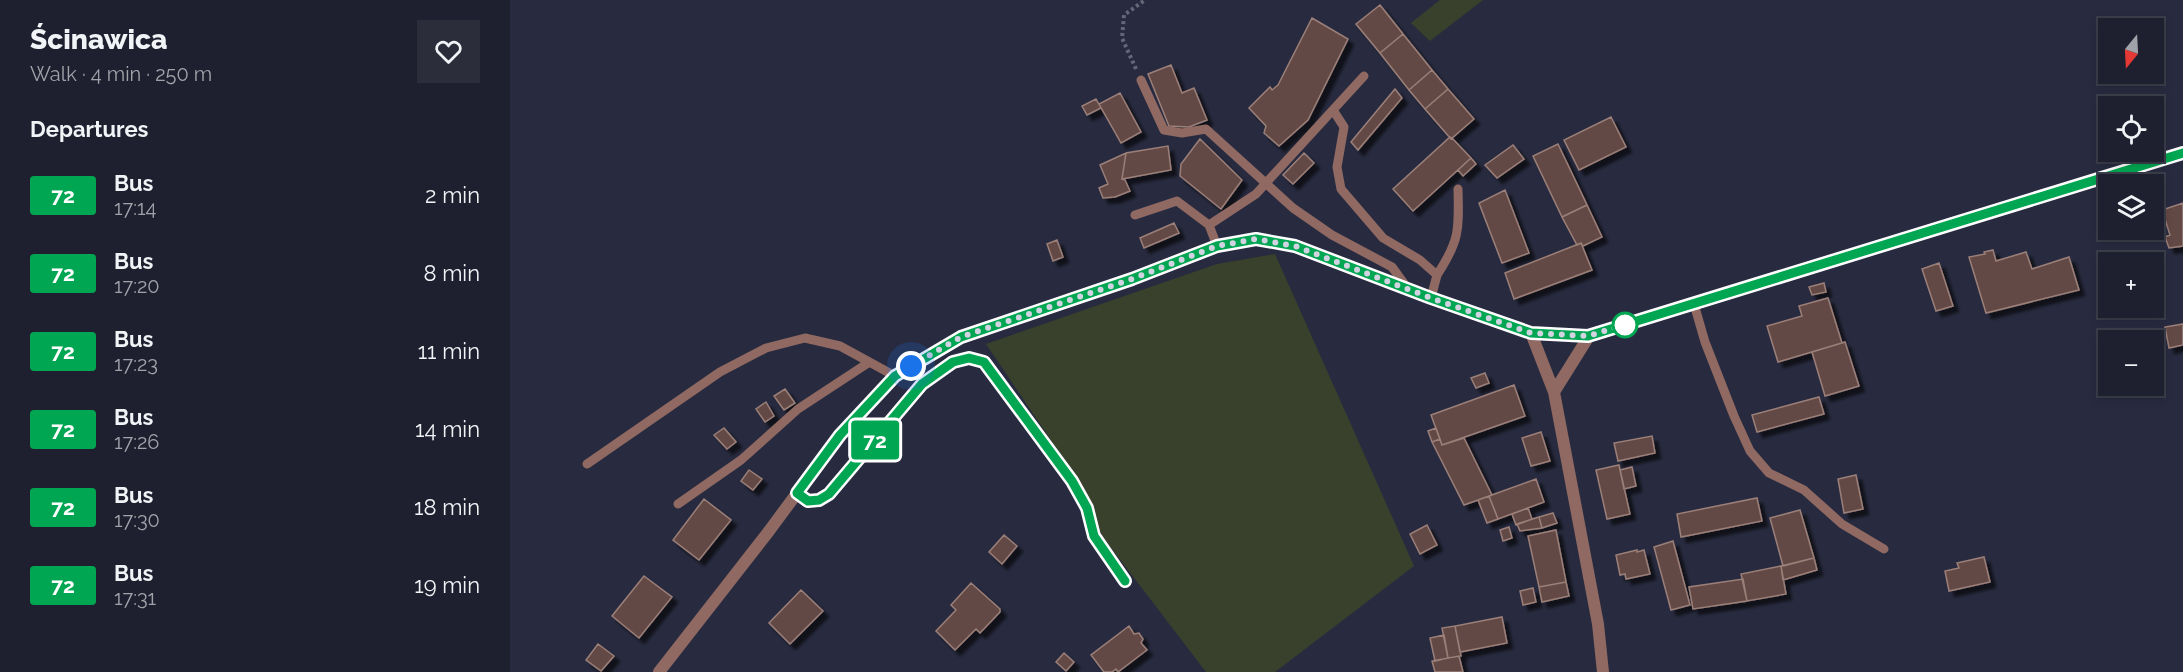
<!DOCTYPE html>
<html lang="en">
<head>
<meta charset="utf-8">
<style>
  body { margin:0; font-family:Raleway,sans-serif; background:#2b2d3b; color:#f1f3f6; height:100vh; display:flex; flex-direction:column; font-size:22px; white-space:nowrap }
  * { box-sizing:border-box; margin:0 }
  p { font-size:20px; color:#a1a3aa }
  .icon { flex:none; width:33px; height:33px; fill:none; stroke:currentColor; stroke-width:2; stroke-linecap:round; stroke-linejoin:round }
  .map { position:relative; flex:1; overflow:hidden }
  .sheet { display:flex; flex-direction:column; background:#1e202f; width:510px }
  .sheet>* { flex:none }
  .badge { padding:0 12px; border-radius:4px; font-size:21px; line-height:39px }
  .needle { width:39px; rotate:198deg }
  .controls { position:absolute; left:1588px; top:18px; display:grid; gap:12px }
  .controls a { display:grid; place-items:center; width:66px; height:66px; border-radius:0px; background:#1e202f; box-shadow:0 3px 9px #0003,0 0 0 2px #3c3e4b; font-size:30px }
  .you { position:absolute; width:30px; height:30px; margin:-15px; border:4px solid #fff; border-radius:50%; background:#1a73e8; box-shadow:0 0 0 9px #1a73e833 }
  .map>.badge { position:absolute; translate:-50% -50%; box-shadow:0 0 0 3px #fff }
  h2 { padding:0 30px; font-size:22px; line-height:54px }
  .round { display:grid; place-items:center; flex:none; width:63px; height:63px; border-radius:0px; background:#2b2d3b }
  .headline { display:flex; align-items:center; justify-content:space-between; height:102px; padding:0 30px }
  h1 { font-size:28px; font-weight:800; line-height:45px }
  ul { padding:0; list-style:none }
  li { display:flex; align-items:center; gap:18px; height:78px; padding:0 30px }
  li div { flex:1 }
  li b { display:block; font-size:22px }
  li em { font-style:normal }
  li .badge { min-width:66px; font-weight:700; text-align:center }
  main { display:flex; flex:1; min-height:0 }
  .map>svg:first-child { display:block }
</style>
</head>
<body>
<main>
<section class="sheet">
<div class="headline"><div><h1>Ścinawica</h1><p>Walk · 4 min · 250 m</p></div><a class="round"><svg class="icon" aria-label="heart" viewBox="0 0 24 24"><path d="M12 20l-8-8c-3-5 5-10 8-4 3-6 11-1 8 4z"/></svg></a></div>
<h2>Departures</h2>
<ul>
<li><span class="badge" style="background:#00a651;color:#fff">72</span><div><b>Bus</b><p>17:14</p></div><em>2 min</em></li>
<li><span class="badge" style="background:#00a651;color:#fff">72</span><div><b>Bus</b><p>17:20</p></div><em>8 min</em></li>
<li><span class="badge" style="background:#00a651;color:#fff">72</span><div><b>Bus</b><p>17:23</p></div><em>11 min</em></li>
<li><span class="badge" style="background:#00a651;color:#fff">72</span><div><b>Bus</b><p>17:26</p></div><em>14 min</em></li>
<li><span class="badge" style="background:#00a651;color:#fff">72</span><div><b>Bus</b><p>17:30</p></div><em>18 min</em></li>
<li><span class="badge" style="background:#00a651;color:#fff">72</span><div><b>Bus</b><p>17:31</p></div><em>19 min</em></li>
</ul>
</section>
<div class="map">
<svg width="1673" height="672" viewBox="0 0 1673 672">
  <defs>
    <filter id="shadow"><feDropShadow dx="5.5" dy="5.5" stdDeviation="1.5" flood-color="#0009"/></filter>
  </defs>
  <rect width="100%" height="100%" fill="#282b3f"/>
  <!-- green -->
  <path fill="#39402c" d="M930 0H973L920 41 901 23Z
    M765 254 904 566 765 672H696L592 536 576 492 476 344 707 264Z"/>
  <!-- building -->
  <path fill="#644a45" stroke="#9b7f79" stroke-width="1.5" filter="url(#shadow)" d="M870 5 893 34 870 53 846 24Z
    M802 18 838 39 798 120 769 146 754 133 756 126 739 108 760 87 762 90 768 85Z
    M893 34 922 70 899 90 870 53Z
    M661 65 672 93 684 88 697 120 679 127 659 126 638 74Z
    M922 70 938 89 915 109 899 90Z
    M885 89 892 98 848 150 841 142Z
    M938 89 964 119 941 139 915 109Z
    M610 93 631 132 611 143 589 104Z
    M586 99 591 108 577 115 572 106Z
    M1101 117 1116 147 1069 170 1054 140Z
    M940 137 942 138 961 158 903 211 883 189Z
    M690 139 732 180 711 209 670 176 671 164Z
    M1048 144 1077 205 1052 217 1023 156Z
    M1003 145 1014 159 987 178 975 165Z
    M658 146 661 170 612 179 616 153Z
    M616 153 612 179 615 180 620 191 605 197 593 198 589 188 598 184 590 165Z
    M794 153 804 163 783 184 773 175Z
    M961 158 966 164 953 176 948 170Z
    M995 190 1019 253 992 263 969 203Z
    M1673 203V246L1659 248 1655 237 1660 235 1652 210Z
    M1077 205 1092 237 1073 246 1071 243 1067 245 1052 217Z
    M664 223 669 233 634 248 630 238Z
    M547 240 553 257 543 261 537 244Z
    M1071 243 1082 270 1004 299 995 273Z
    M1483 250 1486 261 1516 252 1522 269 1559 257 1569 290 1476 313 1459 257 1475 254 1474 252Z
    M1429 263 1443 306 1426 311 1412 269Z
    M1314 283 1316 292 1302 295 1299 287Z
    M1318 298 1332 343 1268 362 1257 326 1292 316 1289 306Z
    M1673 324V345L1659 348 1655 327Z
    M1335 342 1349 386 1315 396 1302 352Z
    M975 373 979 383 966 388 961 378Z
    M1004 385 1015 416 932 445 921 415Z
    M275 389 285 403 274 410 264 396Z
    M1309 397 1314 414 1247 432 1242 415Z
    M256 402 264 416 255 422 246 409Z
    M214 428 226 442 217 449 204 435Z
    M926 428 930 439 922 442 918 431Z
    M1031 432 1040 461 1021 466 1012 438Z
    M1142 436 1145 453 1108 461 1104 443Z
    M954 438 982 495 954 505 922 442 930 439 932 445Z
    M1109 465 1120 514 1097 519 1086 470Z
    M1122 467 1126 486 1114 489 1110 470Z
    M239 470 252 479 243 490 231 481Z
    M1346 475 1353 509 1334 513 1328 479Z
    M1026 479 1034 502 988 519 979 496Z
    M979 496 988 519 977 523 968 500Z
    M1247 498 1252 521 1171 537 1167 514Z
    M194 499 221 520 189 560 163 540Z
    M1018 508 1022 519 1006 525 1002 514Z
    M1290 510 1304 558 1273 566 1260 518Z
    M1043 513 1047 523 1032 528 1029 517Z
    M1029 517 1032 528 1010 531 1007 524Z
    M917 525 927 545 910 554 900 534Z
    M999 527 1002 538 993 541 990 530Z
    M1046 530 1056 582 1029 587 1018 536Z
    M494 535 507 546 492 564 479 552Z
    M1163 541 1180 605 1161 610 1144 547Z
    M1127 550V552L1134 550 1140 574 1116 579 1115 574 1110 575 1106 555Z
    M1474 557 1480 582 1439 591 1435 571 1449 568 1447 563Z
    M1304 558 1307 570 1273 580 1271 566Z
    M1271 566 1276 594 1237 601 1231 574Z
    M134 576 162 597 129 638 102 616Z
    M1233 579 1237 601 1183 609 1179 587Z
    M1056 582 1059 596 1032 602 1029 587Z
    M461 583 490 609V612L470 633 466 629 445 650 426 631 446 610 441 605Z
    M1023 588 1026 602 1013 605 1010 591Z
    M291 590 313 611 280 644 259 623Z
    M992 617 997 643 950 652 945 626Z
    M619 626 624 634 629 633 633 639 631 643 637 650 608 672 606 669 602 672H594L581 655Z
    M945 626 951 656 938 658 932 628Z
    M934 635 938 658 925 661 920 638Z
    M88 644 104 656 91 671 76 660Z
    M554 653 564 662 556 671 546 662Z
    M949 656 953 672H925L922 661Z"/>
  <g fill="none" stroke-linecap="round" stroke-linejoin="round">
    <!-- path -->
    <path stroke="#656779" stroke-width="4" stroke-dasharray="3 3" stroke-linecap="butt" d="M626 69 612 38 614 15 635 0"/>
    <!-- service -->
    <path stroke="#8f6962" stroke-width="9" d="M631 80 654 130 672 133 696 129 783 208 822 235 882 267 898 289
      M823 110 834 127 827 167 831 189 873 238 910 260 927 275 921 298
      M625 215 667 201 699 225 707 246
      M699 225 746 194 854 76
      M927 275C950 240 949 229 948 189
      M1184 304 1195 342 1224 416 1240 451 1259 473 1294 490 1332 524 1374 549
      M77 464 210 372 256 348 295 338 330 346 385 376
      M287 493 298 501 309 499 319 494 412 384 443 362 459 358 474 362 562 481 577 508 584 535 615 581
      M168 504 231 460 288 409 358 363"/>
    <!-- minor -->
    <path stroke="#8f6962" stroke-width="12" d="M1021 333 1044 392 1088 624 1093 672
      M1044 392 1079 336"/>
    <!-- tertiary -->
    <path stroke="#8f6962" stroke-width="12" d="M149 672 259 531 330 435 385 376 451 337 622 279 707 246 746 239 785 246 921 298 1021 333 1079 336 1673 153"/>
  </g>
  <g fill="none" stroke-linecap="round" stroke-linejoin="round">
    <!-- line casing -->
    <g stroke="#fff" stroke-width="14">
      <path id="line" d="M615 581 584 536 577 508 562 481 474 362 459 358 443 362 412 384 319 494 309 500 298 501 287 493 330 435 385 376 451 337 622 279 707 246 746 239 785 246 921 298 1021 333 1078 336 1673 153"/>
    </g>
    <!-- line -->
    <use href="#line" stroke="#00a651" stroke-width="9"/>
    <!-- walk -->
    <path stroke="#d1d3e1" stroke-width="6" stroke-dasharray="0 10.8" d="M401 366 451 337 622 279 707 246 746 239 785 246 921 298 1021 333 1078 336 1121 323 1115 325"/>
  </g>
  <!-- markers -->
  <circle fill="#fff" stroke="#00a651" stroke-width="3" cx="1115" cy="325" r="12"/>
</svg>
<div class="controls">
<a><svg class="needle" viewBox="-14 -14 28 28"><path d="M0-13l5 13h-10z" fill="#e53935"/><path d="M0 13l5-13h-10z" fill="#a1a3aa"/></svg></a>
<a><svg class="icon" aria-label="locate" viewBox="0 0 24 24"><circle cx="12" cy="12" r="6"/><path d="M12 2v4M12 18v4M2 12h4M18 12h4"/></svg></a>
<a><svg class="icon" aria-label="layers" viewBox="0 0 24 24"><path d="M12 4l9 5-9 5-9-5zM3 14l9 5 9-5"/></svg></a>
<a>+</a>
<a>−</a>
</div>
<div class="you" style="left:401px;top:366px"></div>
<b class="badge" style="left:365px;top:440px;background:#00a651;color:#fff">72</b>
</div>
</main>
</body>
</html>
